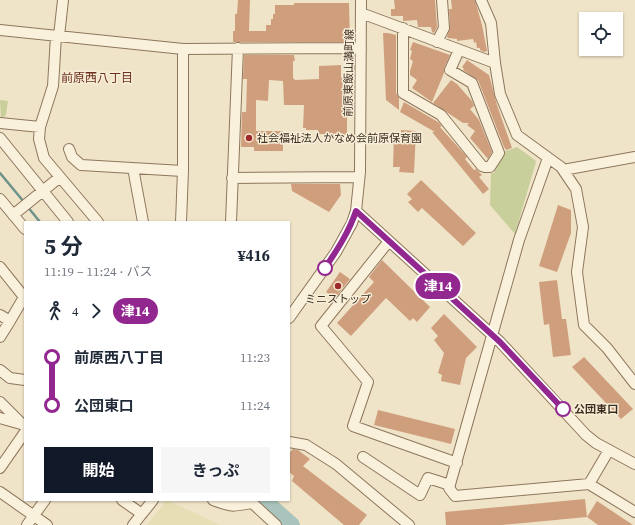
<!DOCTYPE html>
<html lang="ja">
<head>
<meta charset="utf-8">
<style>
  body { margin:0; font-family:"Source Serif 4","Noto Sans JP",serif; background:#f6f6f7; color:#1f2937; height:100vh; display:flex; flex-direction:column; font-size:15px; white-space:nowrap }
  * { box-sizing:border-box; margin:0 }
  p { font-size:13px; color:#747a83 }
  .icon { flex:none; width:22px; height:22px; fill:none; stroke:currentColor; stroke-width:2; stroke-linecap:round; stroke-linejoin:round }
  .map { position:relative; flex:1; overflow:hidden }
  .details { position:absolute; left:24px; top:221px; width:266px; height:280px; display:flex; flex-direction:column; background:#fff; border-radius:0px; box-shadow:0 1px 3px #0004 }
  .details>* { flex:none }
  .badge { padding:0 8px; border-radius:13px; font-size:14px; line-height:26px }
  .tools { position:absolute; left:579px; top:12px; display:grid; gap:8px }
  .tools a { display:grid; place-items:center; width:44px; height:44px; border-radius:0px; background:#fff; box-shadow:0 1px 3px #0004; font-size:20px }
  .map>.badge { position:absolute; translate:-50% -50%; box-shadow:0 0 0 2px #fff }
  .legs { display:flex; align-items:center; gap:6px; height:44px; padding:0 20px; font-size:13px }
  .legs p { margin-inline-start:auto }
  .summary { display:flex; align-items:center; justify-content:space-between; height:68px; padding:0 20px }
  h1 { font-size:22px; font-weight:700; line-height:30px }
  .button { display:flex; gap:8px; margin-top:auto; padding:8px 20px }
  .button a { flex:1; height:46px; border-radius:0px; background:#111827; color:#fff; font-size:16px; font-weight:700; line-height:46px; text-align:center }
  .button a+a { background:#f6f6f7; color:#1f2937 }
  ul { padding:0 20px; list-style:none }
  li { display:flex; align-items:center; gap:14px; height:48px; font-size:15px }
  li i { display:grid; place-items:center; width:6px; height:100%; margin:0 5px; background:currentColor }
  li i::after { content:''; width:10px; height:10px; margin:-5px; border:3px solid; border-radius:50%; background:#fff }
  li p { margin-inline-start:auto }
  li:first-child i { background:linear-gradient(#0000 50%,currentColor 0) }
  li:last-child i { background:linear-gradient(currentColor 50%,#0000 0) }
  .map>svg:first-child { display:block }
</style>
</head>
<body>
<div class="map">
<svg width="635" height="525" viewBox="0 0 635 525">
  <rect width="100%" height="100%" fill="#f0e4c8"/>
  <!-- farmland -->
  <path fill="#e6deb5" d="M167 500 220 525H147Z"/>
  <!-- green -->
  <path fill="#c9cf9b" d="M0 100 8 101 6 115 1 119Z
    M517 147 535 160 536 162 515 234 490 205 491 173H494L503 152Z"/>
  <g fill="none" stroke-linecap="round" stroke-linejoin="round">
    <!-- stream -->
    <path stroke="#6f938a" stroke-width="2.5" d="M0 173 24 202
      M27 206 40 222"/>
    <!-- river -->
    <path stroke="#a9c4bc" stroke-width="16" d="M264 500 292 525"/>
  </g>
  <!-- building -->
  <path fill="#cf9f7d" d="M238 0H250L249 31H266V25H271V19H273V14H275V5H294V3H349L350 42H233V31H235V14H237Z
    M394 0H435L437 27 434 33 432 32 431 27H418L417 20 403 21V16H391V9H395Z
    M451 0H475L482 25 487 51 484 52 480 50V48H477L476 42 474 43 473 39 457 41V39L448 38 447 37 450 28 449 9H452Z
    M383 33H388L396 35V93L399 98V110L386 100Z
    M413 42 450 55 444 68V73L432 102 412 88 417 80 410 75V71L413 61 410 59 412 51 410 50Z
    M244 55H294L295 61H293V78L295 80 319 79V66L341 65V78H347V135L318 134V130H306V128H303L304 105H284L283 81 269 80 268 101 256 100V131H283V151H254V147H241L242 112H246L247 79H243Z
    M467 60 489 75 497 105 512 148 506 150 504 147 478 80 463 70 464 69 462 67Z
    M451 80 457 84 472 101 474 106 470 109 479 120 492 152 488 159 470 138 475 131 467 125 469 123H463L433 103Z
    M404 102 438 122 442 126 440 127 467 157 465 159 474 170 476 169 482 175 479 177 489 189 483 194 432 132H435L400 112Z
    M401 130 416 131 414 173 399 172 400 167H393L394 135 401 136Z
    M421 180 476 233 463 246 422 208 418 212 408 202 412 199 407 194Z
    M291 184H340L341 195 329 212 292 191Z
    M558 205 571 210V233L557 272 539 266Z
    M382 260 430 307 417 322 413 318 410 321 386 298 351 336 337 323 374 282 369 277Z
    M340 272 350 279 335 298 326 292Z
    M557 280 562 319H566L571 355 553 357 549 324 544 325 539 282Z
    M444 314 477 347 466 358 460 385 441 381 442 375 438 373 444 353 434 340 438 336 431 328Z
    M584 357 633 409 621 419 572 367Z
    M378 410 455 429 451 444 374 425Z
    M293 449 298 450 310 459 303 466 367 515 359 525H344L292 481 294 476 289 472V453Z
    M585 499 587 517 502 525H446L445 512Z
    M597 501 633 525H598L587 517Z"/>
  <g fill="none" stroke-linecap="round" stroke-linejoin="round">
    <!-- minor casing -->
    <g stroke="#8d765c" stroke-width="12">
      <path id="minor" d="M481 0 491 23 495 63
        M361 13 495 63 500 94 517 135 561 167 576 189 583 227 577 272 584 325 607 348 635 384
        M403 28V93L441 115 482 166 485 167H490L499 153 472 83 450 70 459 50
        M0 30 183 49 361 48
        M56 36 53 86 40 127 39 139 44 158 98 222
        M59 36 63 0
        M437 42 444 28 442 0
        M0 123 40 127
        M0 138 68 222
        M69 149 72 157 81 165 183 171
        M548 158 519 240 449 488 455 496 589 484 635 512
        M133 168 143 222
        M563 170 635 157
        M232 178 359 177
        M0 199 25 229
        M356 211 500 342 586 435 596 443 635 464
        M13 215 60 177
        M181 222 183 171V49
        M231 222 238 48
        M389 241 321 326 368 382 353 426 457 463
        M0 267 24 297 10 321
        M0 315 10 321 0 337
        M289 318 336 252 352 223 356 211 360 172 361 0
        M0 370 10 378 25 380
        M0 402 22 424
        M0 418 21 424
        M289 442 306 445 336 464 409 525
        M363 457 420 495 428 478 450 485
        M0 468 25 432
        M589 484 609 450
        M0 492 47 525
        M122 500 142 514
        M213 500C232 507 232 507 251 503
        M249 500 276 525
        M27 525 45 500
        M133 525 153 500"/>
    </g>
    <!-- minor -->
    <use href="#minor" stroke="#faf1dc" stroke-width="10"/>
  </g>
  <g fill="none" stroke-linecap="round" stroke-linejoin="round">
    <!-- line-1 casing -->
    <g stroke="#fff" stroke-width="9">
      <path id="line-1" d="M325 268C337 250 349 232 356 211L500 342 563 409"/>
    </g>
    <!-- line-1 -->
    <use href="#line-1" stroke="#92278f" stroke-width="6"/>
  </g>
  <!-- markers -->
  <g fill="#9e2a2b" stroke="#f7eed8" stroke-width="1.5">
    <circle cx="249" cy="138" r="4"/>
    <circle cx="338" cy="286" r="4"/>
  </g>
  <g fill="#fff" stroke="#92278f" stroke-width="2">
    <circle cx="325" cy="268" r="7"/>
    <circle cx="563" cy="409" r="7"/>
  </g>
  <g text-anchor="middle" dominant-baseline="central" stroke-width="3" stroke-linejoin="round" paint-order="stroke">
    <!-- street labels -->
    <g font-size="11" fill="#3d2e20" stroke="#f7eed8">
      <text transform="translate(349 73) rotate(-89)">前原東飯山満町線</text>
    </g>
    <!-- poi labels -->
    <g font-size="11" fill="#3d2e20" stroke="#f7eed8" text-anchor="start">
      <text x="257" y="138">社会福祉法人かなめ会前原保育園</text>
      <text x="338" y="299" text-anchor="middle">ミニストップ</text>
    </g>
    <!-- stop labels -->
    <g font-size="11" font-weight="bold" fill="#3d2e20" stroke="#f7eed8" text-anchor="start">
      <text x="574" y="409">公団東口</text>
    </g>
    <!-- neighbourhood labels -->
    <g font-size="12" fill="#6b2e1e" stroke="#f7eed8">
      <text x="97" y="78">前原西八丁目</text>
    </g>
  </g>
</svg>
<div class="tools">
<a><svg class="icon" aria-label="locate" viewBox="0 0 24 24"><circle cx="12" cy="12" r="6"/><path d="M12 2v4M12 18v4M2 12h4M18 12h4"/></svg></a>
</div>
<b class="badge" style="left:438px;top:286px;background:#92278f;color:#fff">津14</b>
<section class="details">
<div class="summary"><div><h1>5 分</h1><p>11:19 – 11:24 · バス</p></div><b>¥416</b></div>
<div class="legs"><svg class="icon" aria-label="walk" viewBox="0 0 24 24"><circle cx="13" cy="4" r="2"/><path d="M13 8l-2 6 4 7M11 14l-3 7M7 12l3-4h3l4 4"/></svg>4<svg class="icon" aria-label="forward" viewBox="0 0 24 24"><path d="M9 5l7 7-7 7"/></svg><b class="badge" style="background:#92278f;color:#fff">津14</b></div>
<ul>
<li><i style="color:#92278f"></i><b>前原西八丁目</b><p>11:23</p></li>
<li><i style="color:#92278f"></i><b>公団東口</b><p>11:24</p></li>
</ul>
<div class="button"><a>開始</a><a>きっぷ</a></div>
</section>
</div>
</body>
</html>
